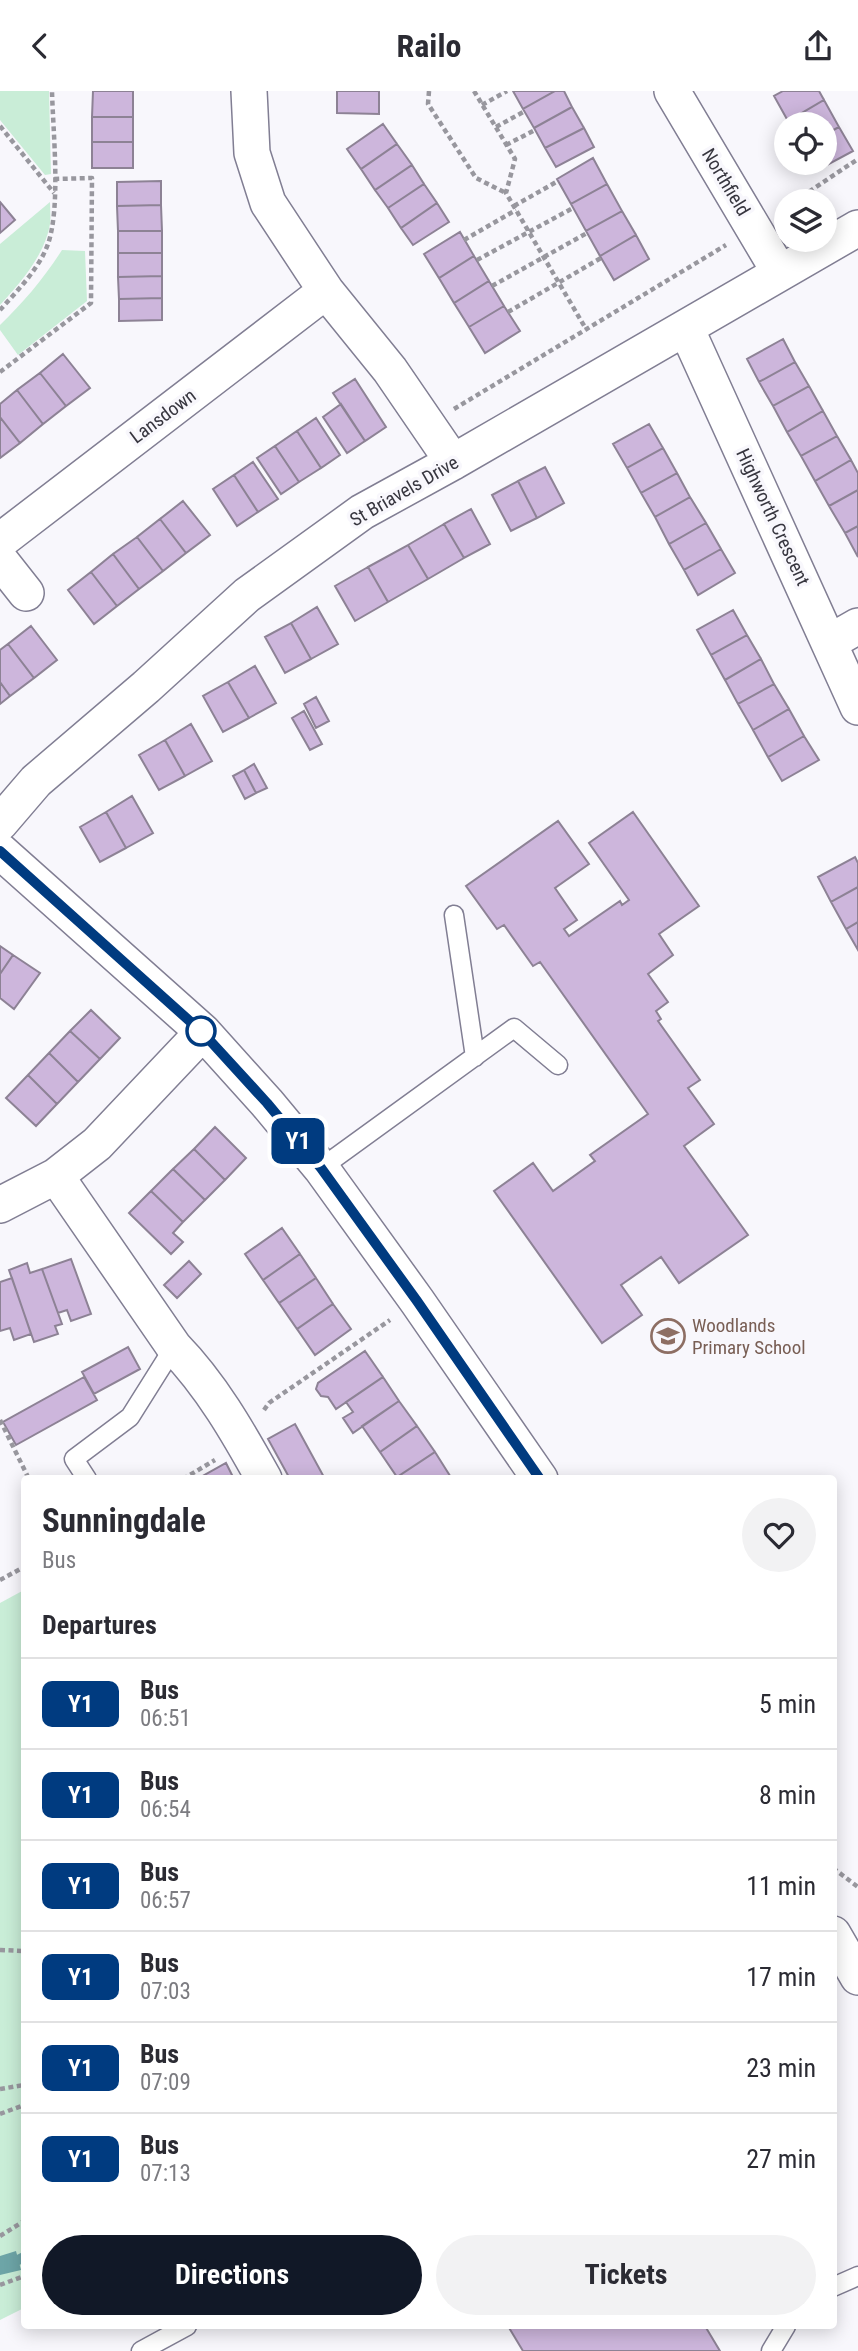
<!DOCTYPE html>
<html lang="en">
<head>
<meta charset="utf-8">
<style>
  body { margin:0; font-family:"Roboto Condensed",sans-serif; background:#f2f2f3; color:#2b2b33; height:100vh; display:flex; flex-direction:column; font-size:26px; white-space:nowrap }
  * { box-sizing:border-box; margin:0 }
  p { font-size:23px; color:#7c7c81 }
  .icon { flex:none; width:38px; height:38px; fill:none; stroke:currentColor; stroke-width:2; stroke-linecap:round; stroke-linejoin:round }
  .map { position:relative; flex:1; overflow:hidden }
  .details { position:absolute; left:21px; top:1384px; width:816px; height:854px; display:flex; flex-direction:column; background:#fff; border-radius:7px; box-shadow:0 4px 18px #0003 }
  .details>* { flex:none }
  .badge { padding:0 14px; border-radius:10px; font-size:24px; line-height:46px }
  .tools { position:absolute; left:774px; top:21px; display:grid; gap:14px }
  .tools a { display:grid; place-items:center; width:63px; height:63px; border-radius:50%; background:#fff; box-shadow:0 4px 18px #0003; font-size:35px }
  .map>.badge { position:absolute; translate:-50% -50%; box-shadow:0 0 0 4px #fff }
  h2 { padding:0 21px; font-size:26px; line-height:63px }
  .round { display:grid; place-items:center; flex:none; width:74px; height:74px; border-radius:37px; background:#f2f2f3 }
  .overview { display:flex; align-items:center; justify-content:space-between; height:119px; padding:0 21px }
  h1 { font-size:33px; font-weight:700; line-height:52px }
  .action { display:flex; gap:14px; margin-top:auto; padding:14px 21px }
  .action a { flex:1; height:80px; border-radius:42px; background:#111827; color:#fff; font-size:28px; font-weight:700; line-height:80px; text-align:center }
  .action a+a { background:#f2f2f3; color:#2b2b33 }
  ul { padding:0; list-style:none }
  li { display:flex; align-items:center; gap:21px; height:91px; padding:0 21px; border-top:2px solid #e1e1e2 }
  li div { flex:1 }
  li b { display:block; font-size:26px }
  li em { font-style:normal }
  li .badge { min-width:77px; font-weight:700; text-align:center }
  header { display:flex; justify-content:space-between; align-items:center; height:91px; padding:0 21px; background:#fff; font-size:32px; font-weight:700 }
  .map>svg:first-child { display:block }
</style>
</head>
<body>
<header><svg class="icon" aria-label="back" viewBox="0 0 24 24"><path d="M15 5l-7 7 7 7"/></svg>Railo<svg class="icon" aria-label="share" viewBox="0 0 24 24"><path d="M12 15V3M7 8l5-5 5 5M5 13v7h14v-7"/></svg></header>
<div class="map">
<svg width="858" height="2260" viewBox="0 0 858 2260">
  <rect width="100%" height="100%" fill="#f8f7fc"/>
  <!-- green -->
  <path fill="#c9edd7" d="M0 0H49L51 83 45 84 0 29Z
    M50 111C50 118 51 126 50 133 45 164 20 192 0 214V153Z
    M62 159 85 160 87 210 18 264 0 239V234C24 211 44 187 62 159Z
    M24 1499V2217L0 2229V1512Z"/>
  <!-- water -->
  <path fill="#6da5a7" d="M16 2160 21 2179 0 2184V2165Z"/>
  <g fill="none" stroke-linecap="round" stroke-linejoin="round">
    <!-- stream -->
    <path stroke="#6da5a7" stroke-width="10" d="M18 2169 24 2166"/>
  </g>
  <!-- building -->
  <path fill="#cdb6dc" stroke="#8d8295" stroke-width="2" d="M93 0H133V26H92Z
    M337 0H379V23L337 22Z
    M513 0H555L523 18Z
    M555 0H564L572 16 534 37 523 18Z
    M783 0H819L824 9 788 30 774 5Z
    M824 9 839 36 824 44V33H790L788 30Z
    M572 16 584 37 545 57 534 37Z
    M92 26H133V51H92Z
    M383 33 397 53 361 78 347 58Z
    M839 36 853 60 816 80 812 72H824V44Z
    M584 37 594 56 556 76 545 57Z
    M92 51H133V77H92Z
    M397 53 412 74 375 99 361 78Z
    M593 67 607 93 571 113 557 88Z
    M412 74 424 93 388 117 375 99Z
    M161 90V114L117 115V91Z
    M424 93 437 112 401 137 388 117Z
    M607 93 622 120 586 140 571 113Z
    M0 111 15 129 0 142Z
    M437 112 449 131 413 154 401 137Z
    M161 114 162 140H118L117 115Z
    M622 120 636 144 600 165 586 140Z
    M118 140H162V162H118Z
    M460 141 474 165 439 187 424 163Z
    M636 144 649 168 614 189 600 165Z
    M118 162H162V185L118 186Z
    M474 165 489 190 454 212 439 187Z
    M162 185V207L119 208 118 186Z
    M489 190 504 215 469 236 454 212Z
    M162 207V229L119 230V208Z
    M504 215 520 240 485 262 469 236Z
    M783 248 795 271 759 291 747 268Z
    M63 263 90 297 66 315 40 282Z
    M795 271 809 295 773 315 759 291Z
    M40 282 66 315 43 333 17 299Z
    M355 288 386 336 365 350 333 302Z
    M809 295 823 320 787 341 773 315Z
    M17 299 43 333 20 352 0 326V313Z
    M341 313 365 350 347 362 323 326Z
    M823 320 837 345 801 365 787 341Z
    M0 326 20 352 0 367Z
    M316 327 340 364 321 377 297 340Z
    M649 333 663 357 627 377 613 353Z
    M297 340 321 377 299 391 275 355Z
    M837 345 851 369 815 390 801 365Z
    M275 355 299 391 281 403 257 367Z
    M663 357 677 382 641 402 627 377Z
    M851 369 858 382V399L829 415 815 390Z
    M253 371 278 408 258 421 234 384Z
    M545 376 564 412 537 427 518 390Z
    M677 382 690 406 655 426 641 402Z
    M234 384 258 421 237 435 213 398Z
    M518 390 537 427 511 440 492 404Z
    M858 399V435L845 442 829 415Z
    M690 406 706 432 669 453 655 426Z
    M183 410 210 444 186 462 160 428Z
    M471 418 490 453 464 467 444 433Z
    M160 428 186 462 163 480 137 446Z
    M706 432 721 458 684 479 669 453Z
    M444 433 464 467 428 488 408 454Z
    M858 435V466L845 442Z
    M137 446 163 480 139 498 113 463Z
    M408 454 428 488 388 511 368 476Z
    M721 458 735 482 698 504 684 479Z
    M113 463 139 498 117 515 91 481Z
    M368 476 388 511 355 530 335 495Z
    M91 481 117 515 94 533 68 499Z
    M317 516 338 553 311 568 291 532Z
    M733 519 747 544 711 564 697 539Z
    M291 532 311 568 285 582 265 546Z
    M31 535 57 569 34 587 8 553Z
    M747 544 761 568 725 589 711 564Z
    M8 553 34 587 10 605 0 591V559Z
    M761 568 774 593 738 613 725 589Z
    M255 575 276 612 249 627 228 591Z
    M0 591 10 605 0 613Z
    M228 591 249 627 223 641 203 605Z
    M774 593 789 618 753 639 738 613Z
    M316 606 329 630 316 637 304 613Z
    M789 618 804 645 768 666 753 639Z
    M304 620 322 653 310 659 292 627Z
    M191 633 212 670 185 685 165 649Z
    M804 645 819 669 782 690 768 666Z
    M165 649 185 685 159 699 139 664Z
    M254 673 267 697 256 702 244 679Z
    M244 679 256 702 245 708 233 685Z
    M132 705 153 742 126 757 106 721Z
    M106 721 126 757 100 771 80 736Z
    M633 721 699 815 659 843 673 864 648 883 668 911 656 920 661 928 658 930 700 989 688 997 714 1033 684 1055 748 1144 679 1192 661 1166 621 1194 642 1224 602 1252 494 1100 533 1072 553 1100 595 1070 590 1064 648 1023 540 871 533 875 504 834 497 838 466 795 558 730 589 773 555 797 577 829 564 838 569 845 620 810 622 814 629 809 589 752Z
    M855 766 858 772V796L831 811 818 786Z
    M858 796V831L846 838 831 811Z
    M858 831V859L846 838Z
    M0 855 13 864 0 883Z
    M13 864 40 882 14 918 0 907V883Z
    M91 919 120 947 100 968 70 940Z
    M70 940 100 968 78 991 49 962Z
    M49 962 78 991 57 1013 28 984Z
    M28 984 57 1013 36 1035 6 1007Z
    M215 1036 246 1067 225 1089 194 1058Z
    M194 1058 225 1089 205 1109 173 1078Z
    M173 1078 205 1109 183 1131 151 1100Z
    M151 1100 183 1131 173 1142 183 1151 171 1163 129 1122Z
    M282 1137 300 1163 263 1189 245 1163Z
    M300 1163 316 1187 279 1212 263 1189Z
    M71 1168 91 1223 71 1230 67 1219 58 1222 42 1178Z
    M189 1170 201 1183 177 1207 164 1194Z
    M27 1172 30 1182 42 1178 62 1233 55 1235 58 1243 34 1251 9 1179Z
    M12 1187 31 1243 14 1249 10 1237 0 1240V1191Z
    M316 1187 333 1213 297 1238 279 1212Z
    M333 1213 351 1238 315 1264 297 1238Z
    M128 1256 140 1278 94 1303 82 1281Z
    M365 1260 383 1286 336 1318 328 1306 321 1305 316 1298 318 1292Z
    M84 1286 97 1309 16 1354 3 1331Z
    M383 1286 399 1310 353 1342 343 1327 353 1321 346 1311Z
    M399 1310 417 1335 380 1361 362 1335Z
    M295 1333 325 1388H290L268 1348Z
    M417 1335 435 1361 397 1386 380 1361Z
    M435 1361 452 1388H398L397 1386Z
    M226 1372 234 1388H202L201 1386Z
    M508 2235H705L720 2260H523Z"/>
  <g fill="none" stroke-linecap="round" stroke-linejoin="round">
    <!-- lane casing -->
    <g stroke="#817e93" stroke-width="21">
      <path id="lane" d="M454 824 475 966
        M321 1077 514 937 558 974
        M87 1388 74 1368 130 1326 174 1256
        M833 2196 858 2185
        M141 2260 187 2235
        M771 2260 786 2235"/>
    </g>
    <!-- street casing -->
    <g stroke="#817e93" stroke-width="38">
      <path id="street" d="M249 0 252 62 268 112 326 200 390 279 453 371
        M672 0 780 182
        M686 237 858 616
        M0 450 326 200
        M0 469 26 502
        M830 551 858 535
        M0 732 36 690 146 596 247 504 362 421 453 371 858 137
        M0 760 203 941 267 1012 321 1077 417 1210 540 1388
        M56 1085 174 1256C211 1294 238 1341 264 1388
        M0 1114 56 1085 97 1053 203 941
        M833 1843 858 1886"/>
    </g>
    <!-- path -->
    <path stroke="#98979e" stroke-width="4.5" stroke-dasharray="5 3.5" stroke-linecap="butt" d="M429 0 428 13 476 87 506 102
      M474 0 515 68 506 102 586 238
      M482 14 507 0
      M0 35 54 102
      M496 36 525 20
      M506 54 535 39
      M795 110 858 68
      M514 115 558 90
      M464 149 516 119
      M477 169 573 117
      M492 195 587 142
      M0 219C17 200 39 178 48 153 61 115 53 42 52 0
      M508 221 601 167
      M0 281 91 212 92 87 54 88
      M454 318 726 154
      M264 1319 269 1312 390 1229
      M0 1329 29 1388
      M183 1388 215 1369
      M0 1489 24 1476
      M833 1777 858 1796
      M0 1859 24 1860
      M0 1998 24 1994
      M0 2023 24 2014
      M0 2145 24 2130
      M0 2194 24 2185"/>
    <!-- lane -->
    <use href="#lane" stroke="#fff" stroke-width="18"/>
    <!-- street -->
    <use href="#street" stroke="#fff" stroke-width="35"/>
  </g>
  <g fill="none" stroke-linecap="round" stroke-linejoin="round">
    <!-- line casing -->
    <g stroke="#fff" stroke-width="16">
      <path id="line" d="M0 760 203 942 267 1012 321 1077 417 1210 540 1388"/>
    </g>
    <!-- line -->
    <use href="#line" stroke="#003b80" stroke-width="10"/>
  </g>
  <!-- icons -->
  <defs>
    <g id="school-ring" transform="scale(1.75)"><circle r="9.5" fill="#f8f7fc" stroke="#8d6e63" stroke-width="1.5"/><path d="M0-5L7-2L0 1L-7-2ZM-4 1L0 2.5L4 1V4Q0 6-4 4Z" fill="#8d6e63"/></g>
  </defs>
  <g fill-rule="evenodd">
    <use href="#school-ring" x="668" y="1245"/>
  </g>
  <!-- markers -->
  <circle fill="#fff" stroke="#003b80" stroke-width="3.5" cx="201" cy="940" r="14"/>
  <g text-anchor="middle" dominant-baseline="central" stroke-width="7" stroke-linejoin="round" paint-order="stroke">
    <!-- street labels -->
    <g font-size="19" fill="#37363f" stroke="#f8f7fc">
      <text transform="translate(726 91) rotate(59)">Northfield</text>
      <text transform="translate(163 325) rotate(-37)">Lansdown</text>
      <text transform="translate(404 400) rotate(-30)">St Briavels Drive</text>
      <text transform="translate(773 426) rotate(65)">Highworth Crescent</text>
    </g>
    <!-- education labels -->
    <g font-size="19" fill="#785e54" stroke="#f8f7fc" text-anchor="start">
      <text x="692" y="1234">Woodlands<tspan x="692" dy="22">Primary School</tspan></text>
    </g>
  </g>
</svg>
<div class="tools">
<a><svg class="icon" aria-label="locate" viewBox="0 0 24 24"><circle cx="12" cy="12" r="6"/><path d="M12 2v4M12 18v4M2 12h4M18 12h4"/></svg></a>
<a><svg class="icon" aria-label="layers" viewBox="0 0 24 24"><path d="M12 4l9 5-9 5-9-5zM3 14l9 5 9-5"/></svg></a>
</div>
<b class="badge" style="left:298px;top:1050px;background:#003b80;color:#fff">Y1</b>
<section class="details">
<div class="overview"><div><h1>Sunningdale</h1><p>Bus</p></div><a class="round"><svg class="icon" aria-label="heart" viewBox="0 0 24 24"><path d="M12 20l-8-8c-3-5 5-10 8-4 3-6 11-1 8 4z"/></svg></a></div>
<h2>Departures</h2>
<ul>
<li><span class="badge" style="background:#003b80;color:#fff">Y1</span><div><b>Bus</b><p>06:51</p></div><em>5 min</em></li>
<li><span class="badge" style="background:#003b80;color:#fff">Y1</span><div><b>Bus</b><p>06:54</p></div><em>8 min</em></li>
<li><span class="badge" style="background:#003b80;color:#fff">Y1</span><div><b>Bus</b><p>06:57</p></div><em>11 min</em></li>
<li><span class="badge" style="background:#003b80;color:#fff">Y1</span><div><b>Bus</b><p>07:03</p></div><em>17 min</em></li>
<li><span class="badge" style="background:#003b80;color:#fff">Y1</span><div><b>Bus</b><p>07:09</p></div><em>23 min</em></li>
<li><span class="badge" style="background:#003b80;color:#fff">Y1</span><div><b>Bus</b><p>07:13</p></div><em>27 min</em></li>
</ul>
<div class="action"><a>Directions</a><a>Tickets</a></div>
</section>
</div>
</body>
</html>
